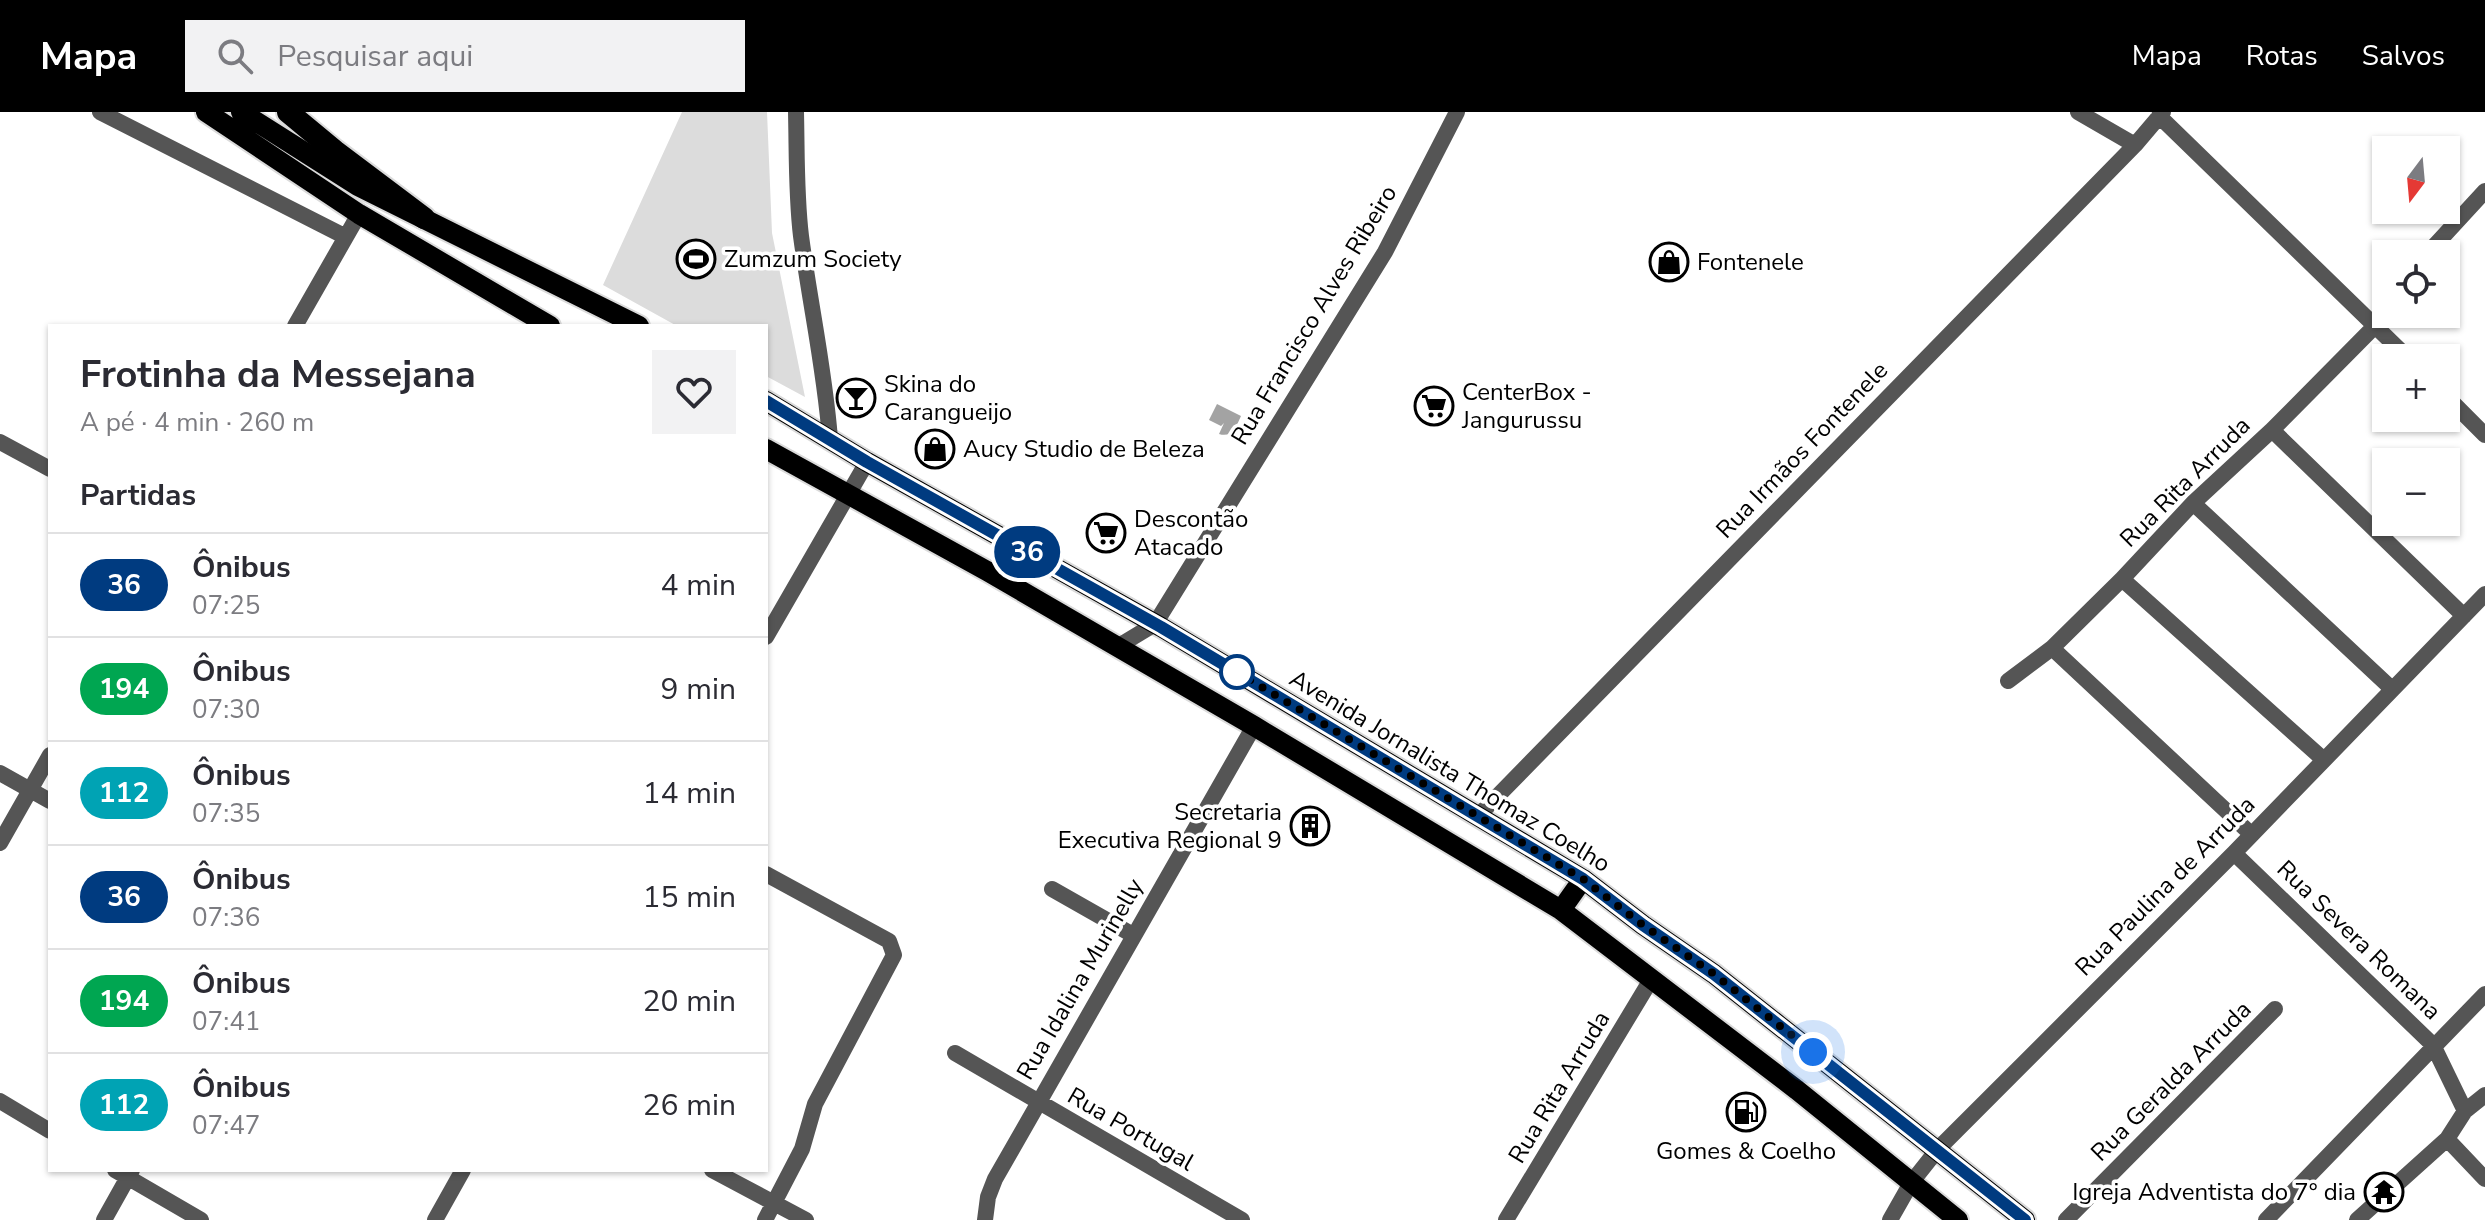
<!DOCTYPE html>
<html lang="pt">
<head>
<meta charset="utf-8">
<style>
  body { margin:0; font-family:"Nunito Sans",sans-serif; background:#f2f2f3; color:#2b2b33; height:100vh; display:flex; flex-direction:column; font-size:30px; white-space:nowrap }
  * { box-sizing:border-box; margin:0 }
  p { font-size:26px; color:#7c7c81 }
  .icon { flex:none; width:44px; height:44px; fill:none; stroke:currentColor; stroke-width:2; stroke-linecap:round; stroke-linejoin:round }
  .map { position:relative; flex:1; overflow:hidden }
  .panel { position:absolute; left:48px; top:212px; width:720px; height:848px; display:flex; flex-direction:column; background:#fff; border-radius:0px; box-shadow:0 2px 6px #0004 }
  .panel>* { flex:none }
  .badge { padding:0 16px; border-radius:26px; font-size:28px; line-height:52px }
  .needle { width:52px; rotate:196deg }
  .controls { position:absolute; left:2372px; top:24px; display:grid; gap:16px }
  .controls a { display:grid; place-items:center; width:88px; height:88px; border-radius:0px; background:#fff; box-shadow:0 2px 6px #0004; font-size:40px }
  .you { position:absolute; width:40px; height:40px; margin:-20px; border:6px solid #fff; border-radius:50%; background:#1a73e8; box-shadow:0 0 0 12px #1a73e833 }
  .map>.badge { position:absolute; translate:-50% -50%; box-shadow:0 0 0 4px #fff }
  h2 { padding:0 32px; font-size:30px; line-height:72px }
  .round { display:grid; place-items:center; flex:none; width:84px; height:84px; border-radius:0px; background:#f2f2f3 }
  .head { display:flex; align-items:center; justify-content:space-between; height:136px; padding:0 32px }
  h1 { font-size:38px; font-weight:700; line-height:60px }
  ul { padding:0; list-style:none }
  li { display:flex; align-items:center; gap:24px; height:104px; padding:0 32px; border-top:2px solid #e1e1e2 }
  li div { flex:1 }
  li b { display:block; font-size:30px }
  li em { font-style:normal }
  li .badge { min-width:88px; font-weight:700; text-align:center }
  header { display:flex; align-items:center; gap:48px; box-sizing:border-box; height:112px; padding:0 40px; background:#000; color:#fff }
  header strong { font-size:38px }
  nav { display:flex; gap:44px; margin-inline-start:auto; font-size:28px }
  .search { width:560px; height:72px; background:#f2f2f3; display:flex; align-items:center; gap:20px; box-sizing:border-box; padding:0 28px; border-radius:0px; color:#7c7c81; font-size:30px }
  .map>svg:first-child { display:block }
</style>
</head>
<body>
<header>
<strong>Mapa</strong>
<div class="search"><svg class="icon" aria-label="search" viewBox="0 0 24 24"><circle cx="10" cy="10" r="6"/><path d="M15 15l6 6"/></svg>Pesquisar aqui</div>
<nav><a>Mapa</a><a>Rotas</a><a>Salvos</a></nav>
</header>
<div class="map">
<svg width="2485" height="1108" viewBox="0 0 2485 1108">
  <rect width="100%" height="100%" fill="#fff"/>
  <!-- green -->
  <path fill="#dcdcdc" d="M682 0H767L772 121 805 285 766 264V214H677L603 173Z"/>
  <!-- water -->
  <path fill="#a3a3a3" d="M1217 292 1241 304C1236 315 1232 326 1219 322L1224 311 1221 314 1209 308Z"/>
  <g fill="none" stroke-linecap="round" stroke-linejoin="round">
    <!-- primary casing -->
    <g stroke="#dbdbdb" stroke-width="24">
      <path id="primary" d="M206 0 359 102 550 214
        M241 0 358 74 639 214
        M766 289 867 350 1161 515 1583 767 1643 813 1714 862 2025 1108
        M766 337 987 459 1254 614 1561 798 1797 978 1958 1108
        M1561 798 1583 767"/>
    </g>
    <!-- trunk casing -->
    <g stroke="#dbdbdb" stroke-width="26">
      <path id="trunk" d="M288 0 335 39 424 106"/>
    </g>
    <!-- minor -->
    <path stroke="#555" stroke-width="16" d="M100 0 346 125
      M796 0C797 42 796 83 801 124 810 192 825 259 830 327
      M2078 0 2135 33
      M2159 4 2408 246
      M2427 142 2485 79
      M295 214 359 102
      M2446 284 2485 323
      M2272 318 2464 504
      M0 330 50 357
      M2193 391 2392 577
      M2122 467 2324 648
      M766 525 867 350
      M1117 535 1155 512 1385 140 1457 0
      M2052 536 2251 722
      M2008 569 2052 536 2122 467 2193 391 2272 318 2376 213 2386 196
      M0 661 50 689
      M1478 704 2135 33 2163 0
      M0 731 50 643
      M2234 741 2433 933 2465 999
      M1052 777 1133 823
      M955 941 1242 1108
      M0 989 50 1019
      M2447 1027 2485 1067
      M115 1058 201 1108
      M712 1058 806 1108
      M104 1108 132 1058
      M435 1108 463 1058
      M765 1108 802 1037 815 992 894 843 889 829 766 762
      M985 1108 988 1085 995 1067 1254 614
      M1506 1108 1652 866
      M1890 1108 1911 1071 1938 1037 2234 741 2485 482
      M2066 1108 2275 897
      M2266 1108 2485 882
      M2357 1108 2447 1027 2465 999 2485 983"/>
    <!-- primary -->
    <use href="#primary" stroke="#000" stroke-width="20"/>
    <!-- trunk -->
    <use href="#trunk" stroke="#000" stroke-width="22"/>
  </g>
  <g fill="none" stroke-linecap="round" stroke-linejoin="round">
    <!-- line casing -->
    <g stroke="#fff" stroke-width="18">
      <path id="line" d="M766 289 867 350 1161 515 1583 767 1643 813 1714 862 2025 1108"/>
    </g>
    <!-- line -->
    <use href="#line" stroke="#003b80" stroke-width="12"/>
    <!-- walk -->
    <path stroke="#000" stroke-width="8" stroke-dasharray="0 14.4" d="M1237 560 1225 553 1583 767 1643 813 1714 862 1813 940"/>
  </g>
  <!-- icons -->
  <defs>
    <g id="stadium-ring" transform="scale(2)"><circle r="9.5" fill="#fff" stroke="#000" stroke-width="1.5"/><path d="M0-5a6.5 5 0 1 0 0 10a6.5 5 0 1 0 0-10ZM-3.5-1.8h7v3.6h-7Z" fill="#000"/></g>
    <g id="shop-ring" transform="scale(2)"><circle r="9.5" fill="#fff" stroke="#000" stroke-width="1.5"/><path d="M-5-2.5h2.3a2.7 3.5 0 0 1 5.4 0H5L5.5 6h-11ZM-1.5-2.5h3a1.5 2.3 0 0 0-3 0Z" fill="#000"/></g>
    <g id="bar-ring" transform="scale(2)"><circle r="9.5" fill="#fff" stroke="#000" stroke-width="1.5"/><path d="M-6-5H6L.8 .8V4.5H3.5V6h-7V4.5H-.8V.8Z" fill="#000"/></g>
    <g id="supermarket-ring" transform="scale(2)"><circle r="9.5" fill="#fff" stroke="#000" stroke-width="1.5"/><path d="M-6-5.5h2.5l.6 2H6L4.5 2H-2.5L-4.4-4H-6ZM-1.5 3.2a1.3 1.3 0 1 0 .1 0ZM3 3.2a1.3 1.3 0 1 0 .1 0Z" fill="#000"/></g>
    <g id="building-ring" transform="scale(2)"><circle r="9.5" fill="#fff" stroke="#000" stroke-width="1.5"/><path d="M-4-6H4V6H1V3H-1V6H-4ZM-2.5-4.3h1.7v1.8h-1.7ZM.8-4.3h1.7v1.8H.8ZM-2.5-1h1.7V.8h-1.7ZM.8-1h1.7V.8H.8Z" fill="#000"/></g>
    <g id="fuel-ring" transform="scale(2)"><circle r="9.5" fill="#fff" stroke="#000" stroke-width="1.5"/><path d="M-5.5-6h7V0h2V4h1.3V-2.5L3-4.5l.8-.8L6-3V5H2.5V1h-1V6h-7ZM-4.2-4.7v3.2H.2V-4.7Z" fill="#000"/></g>
    <g id="temple-ring" transform="scale(2)"><circle r="9.5" fill="#fff" stroke="#000" stroke-width="1.5"/><path d="M0-6L5-2H3V0L6.5 2.5H4V6H1.5V3h-3V6H-4V2.5H-6.5L-3 0V-2H-5Z" fill="#000"/></g>
  </defs>
  <g fill-rule="evenodd">
    <use href="#stadium-ring" x="696" y="147"/>
    <use href="#shop-ring" x="1669" y="150"/>
    <use href="#bar-ring" x="856" y="286"/>
    <use href="#supermarket-ring" x="1434" y="294"/>
    <use href="#shop-ring" x="935" y="337"/>
    <use href="#supermarket-ring" x="1106" y="421"/>
    <use href="#building-ring" x="1310" y="714"/>
    <use href="#fuel-ring" x="1746" y="1000"/>
    <use href="#temple-ring" x="2384" y="1080"/>
  </g>
  <!-- markers -->
  <circle fill="#fff" stroke="#003b80" stroke-width="4" cx="1237" cy="560" r="16"/>
  <g text-anchor="middle" dominant-baseline="central" stroke-width="7" stroke-linejoin="round" paint-order="stroke">
    <!-- poi labels -->
    <g font-size="24" fill="#000" stroke="#fff" text-anchor="start">
      <text x="724" y="147">Zumzum Society</text>
      <text x="1697" y="150">Fontenele</text>
      <text x="884" y="272">Skina do<tspan x="884" dy="28">Carangueijo</tspan></text>
      <text x="1462" y="280">CenterBox -<tspan x="1462" dy="28">Jangurussu</tspan></text>
      <text x="963" y="337">Aucy Studio de Beleza</text>
      <text x="1134" y="407">Descontão<tspan x="1134" dy="28">Atacado</tspan></text>
      <text x="1282" y="700" text-anchor="end">Secretaria<tspan x="1282" dy="28">Executiva Regional 9</tspan></text>
      <text x="1746" y="1039" text-anchor="middle">Gomes &amp; Coelho</text>
      <text x="2356" y="1080" text-anchor="end">Igreja Adventista do 7° dia</text>
    </g>
    <!-- street labels -->
    <g font-size="24" fill="#000" stroke="#fff">
      <text transform="translate(1314 203) rotate(-59)">Rua Francisco Alves Ribeiro</text>
      <text transform="translate(1802 338) rotate(-46)">Rua Irmãos Fontenele</text>
      <text transform="translate(2185 370) rotate(-45)">Rua Rita Arruda</text>
      <text transform="translate(1450 659) rotate(31)">Avenida Jornalista Thomaz Coelho</text>
      <text transform="translate(2165 774) rotate(-45)">Rua Paulina de Arruda</text>
      <text transform="translate(2359 828) rotate(44)">Rua Severa Romana</text>
      <text transform="translate(1080 867) rotate(-60)">Rua Idalina Murinelly</text>
      <text transform="translate(2171 969) rotate(-45)">Rua Geralda Arruda</text>
      <text transform="translate(1559 975) rotate(-59)">Rua Rita Arruda</text>
      <text transform="translate(1131 1017) rotate(30)">Rua Portugal</text>
    </g>
  </g>
</svg>
<div class="controls">
<a><svg class="needle" viewBox="-14 -14 28 28"><path d="M0-13l5 13h-10z" fill="#e53935"/><path d="M0 13l5-13h-10z" fill="#7c7c81"/></svg></a>
<a><svg class="icon" aria-label="locate" viewBox="0 0 24 24"><circle cx="12" cy="12" r="6"/><path d="M12 2v4M12 18v4M2 12h4M18 12h4"/></svg></a>
<a>+</a>
<a>−</a>
</div>
<div class="you" style="left:1813px;top:940px"></div>
<b class="badge" style="left:1027px;top:440px;background:#003b80;color:#fff">36</b>
<section class="panel">
<div class="head"><div><h1>Frotinha da Messejana</h1><p>A pé · 4 min · 260 m</p></div><a class="round"><svg class="icon" aria-label="heart" viewBox="0 0 24 24"><path d="M12 20l-8-8c-3-5 5-10 8-4 3-6 11-1 8 4z"/></svg></a></div>
<h2>Partidas</h2>
<ul>
<li><span class="badge" style="background:#003b80;color:#fff">36</span><div><b>Ônibus</b><p>07:25</p></div><em>4 min</em></li>
<li><span class="badge" style="background:#00a651;color:#fff">194</span><div><b>Ônibus</b><p>07:30</p></div><em>9 min</em></li>
<li><span class="badge" style="background:#00a3b4;color:#fff">112</span><div><b>Ônibus</b><p>07:35</p></div><em>14 min</em></li>
<li><span class="badge" style="background:#003b80;color:#fff">36</span><div><b>Ônibus</b><p>07:36</p></div><em>15 min</em></li>
<li><span class="badge" style="background:#00a651;color:#fff">194</span><div><b>Ônibus</b><p>07:41</p></div><em>20 min</em></li>
<li><span class="badge" style="background:#00a3b4;color:#fff">112</span><div><b>Ônibus</b><p>07:47</p></div><em>26 min</em></li>
</ul>
</section>
</div>
</body>
</html>
